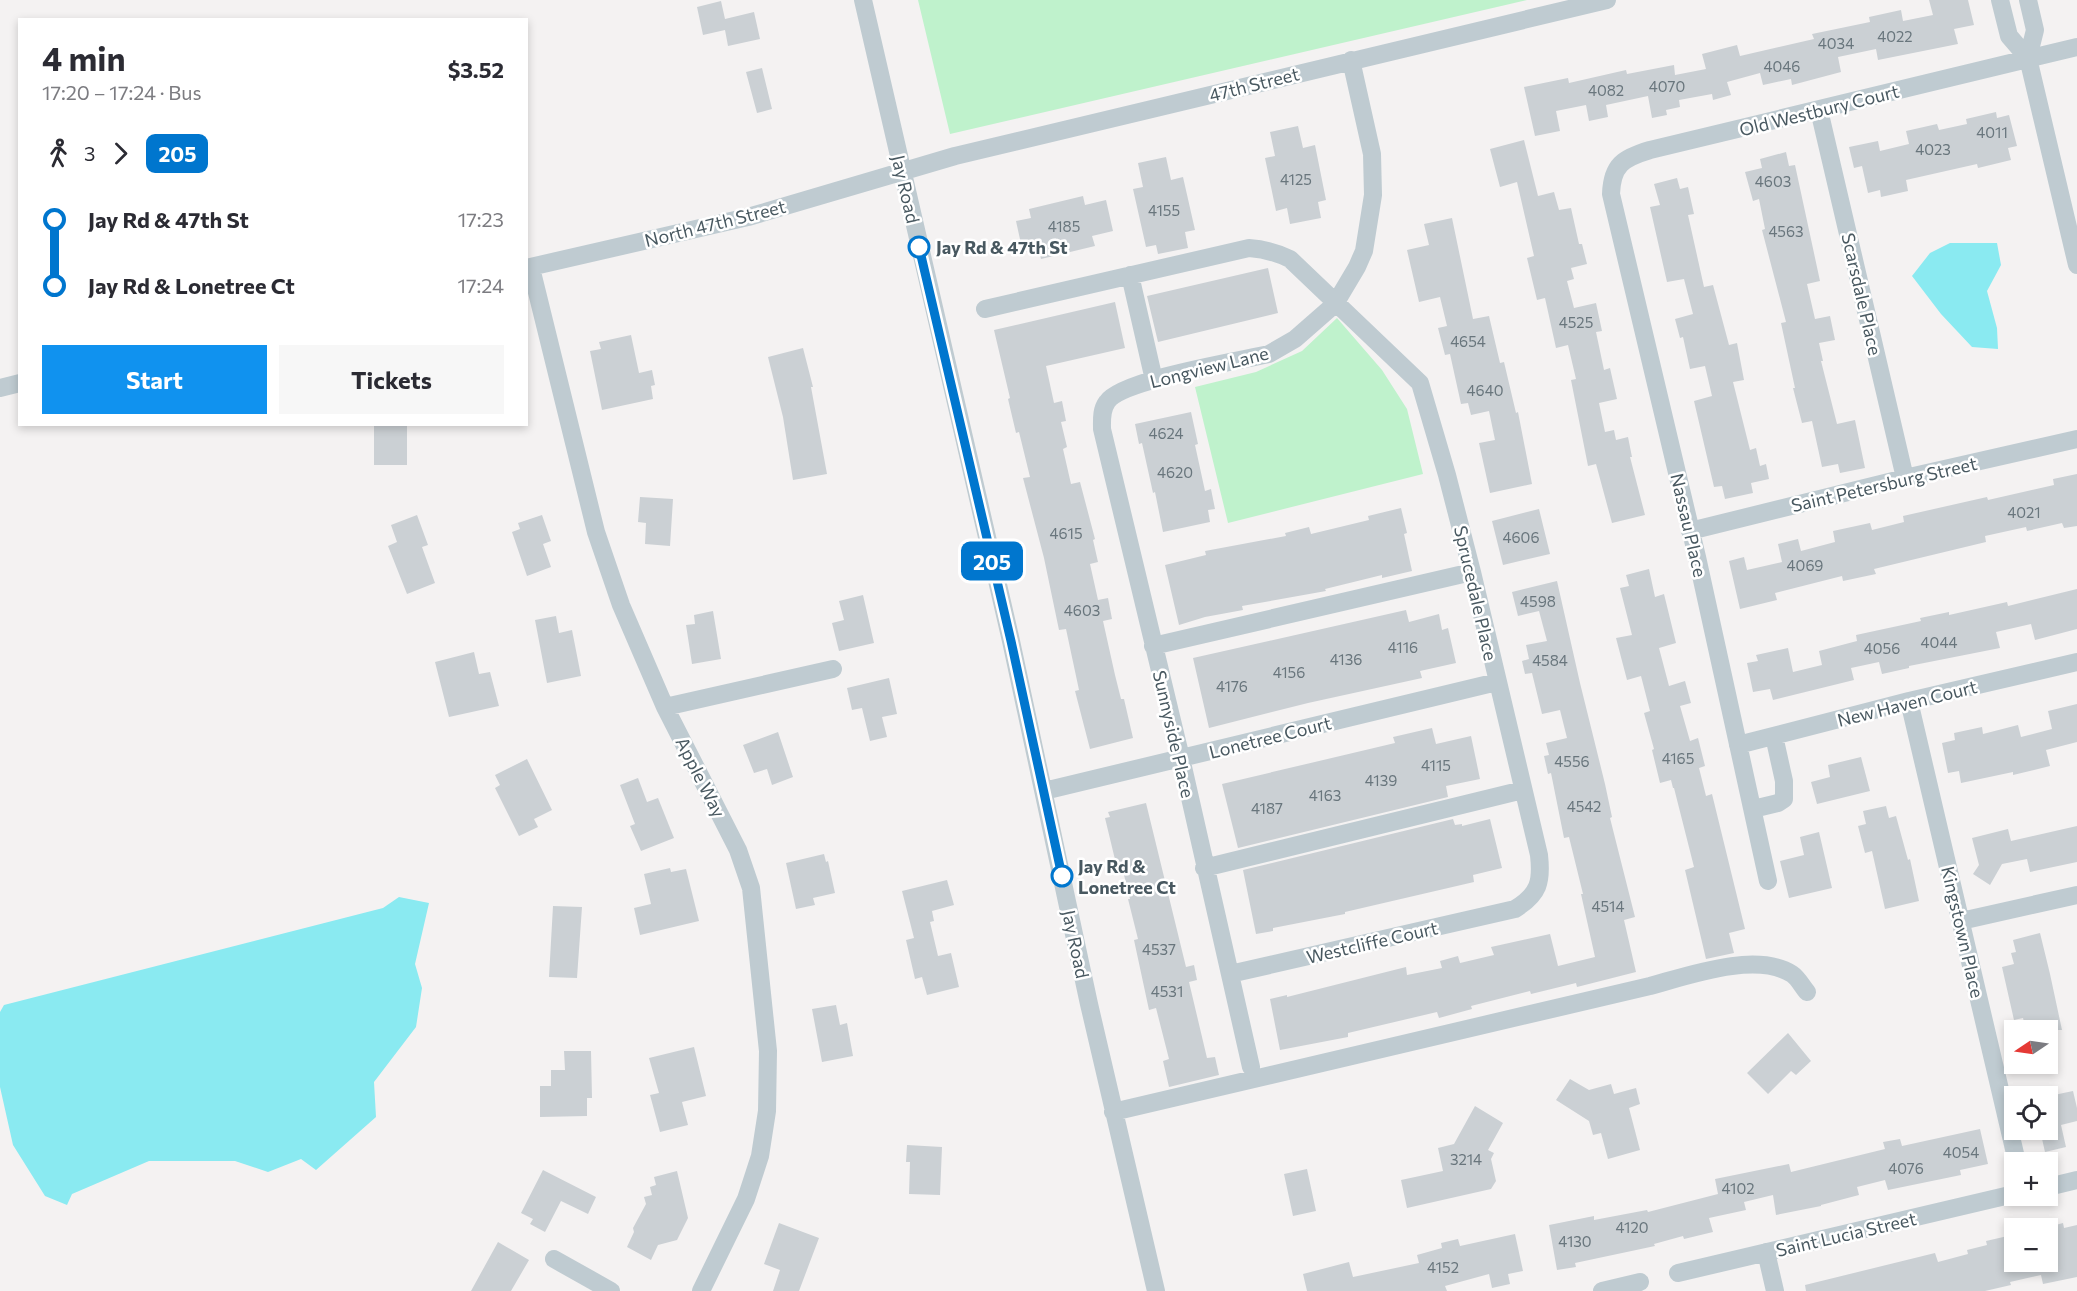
<!DOCTYPE html>
<html lang="en">
<head>
<meta charset="utf-8">
<style>
  body { margin:0; font-family:Commissioner,sans-serif; background:#f7f7f7; color:#2b2b33; height:100vh; display:flex; flex-direction:column; font-size:22px; white-space:nowrap }
  * { box-sizing:border-box; margin:0 }
  p { font-size:20px; color:#7c7c81 }
  .icon { flex:none; width:33px; height:33px; fill:none; stroke:currentColor; stroke-width:2; stroke-linecap:round; stroke-linejoin:round }
  .map { position:relative; flex:1; overflow:hidden }
  .sheet { position:absolute; left:18px; top:18px; width:510px; height:408px; display:flex; flex-direction:column; background:#fff; border-radius:0px; box-shadow:0 3px 9px #0003 }
  .sheet>* { flex:none }
  .badge { padding:0 12px; border-radius:9px; font-size:21px; line-height:39px }
  .needle { width:39px; rotate:257deg }
  .controls { position:absolute; left:2004px; top:1020px; display:grid; gap:12px }
  .controls a { display:grid; place-items:center; width:54px; height:54px; border-radius:0px; background:#fff; box-shadow:0 3px 9px #0003; font-size:30px }
  .map>.badge { position:absolute; translate:-50% -50%; box-shadow:0 0 0 3px #fff }
  .legs { display:flex; align-items:center; gap:9px; height:66px; padding:0 24px; font-size:20px }
  .legs p { margin-inline-start:auto }
  .summary { display:flex; align-items:center; justify-content:space-between; height:102px; padding:0 24px }
  h1 { font-size:33px; font-weight:700; line-height:45px }
  .primary-button { display:flex; gap:12px; margin-top:auto; padding:12px 24px }
  .primary-button a { flex:1; height:69px; border-radius:0px; background:#1092ef; color:#fff; font-size:24px; font-weight:700; line-height:69px; text-align:center }
  .primary-button a+a { background:#f7f7f7; color:#2b2b33 }
  ul { padding:0 24px; list-style:none }
  li { display:flex; align-items:center; gap:21px; height:66px; font-size:22px }
  li i { display:grid; place-items:center; width:9px; height:100%; margin:0 8px; background:currentColor }
  li i::after { content:''; width:15px; height:15px; margin:-8px; border:4px solid; border-radius:50%; background:#fff }
  li p { margin-inline-start:auto }
  li:first-child i { background:linear-gradient(#0000 50%,currentColor 0) }
  li:last-child i { background:linear-gradient(currentColor 50%,#0000 0) }
  .map>svg:first-child { display:block }
</style>
</head>
<body>
<div class="map">
<svg width="2077" height="1291" viewBox="0 0 2077 1291">
  <rect width="100%" height="100%" fill="#f4f2f2"/>
  <!-- green -->
  <path fill="#bff2cc" d="M918 0H1527L950 134Z
    M1337 318 1382 370 1407 409 1423 474 1228 523 1195 387 1256 372 1302 351Z"/>
  <!-- water -->
  <path fill="#8aeaf1" d="M1950 243H1997L2001 265 1987 291 1997 328 1998 349 1972 347 1941 314 1912 276 1930 253Z
    M399 897 429 903 415 964 422 988 416 1027 374 1082 376 1117 316 1170 301 1159 268 1172 235 1161H149L72 1194 67 1205 45 1196 13 1145 0 1087V1012L4 1005 383 908Z"/>
  <!-- building -->
  <path fill="#cbd0d4" d="M1929 0H1968L1974 25 1954 29 1958 44 1878 60 1876 49 1838 57 1841 72 1792 85 1791 79 1763 85 1760 73 1727 82 1731 95 1713 100 1712 94 1679 100 1680 107 1666 110 1667 115 1652 118 1648 96 1606 105 1608 117 1589 121 1586 105 1556 111 1560 131 1535 136 1524 87 1568 78 1569 83 1626 70 1627 74 1674 65 1675 75 1706 69 1702 54 1737 45 1740 56 1814 39 1812 34 1870 22 1869 17 1901 10 1903 21 1933 15Z
    M721 1 725 19 754 12 760 39 728 46 725 30 703 35 697 7Z
    M762 68 772 109 757 113 746 72Z
    M1996 112 1997 118 2009 115 2017 146 2008 148 2011 160 1978 168 1977 164 1906 180 1908 191 1881 197 1880 190 1868 193 1862 166 1854 168 1849 147 1878 141 1880 151 1909 144 1906 131 1937 124 1939 130 1967 124 1966 119Z
    M1298 126 1303 148 1315 145 1326 200 1318 202 1321 218 1290 224 1287 208 1276 211 1265 158 1275 156 1270 132Z
    M1524 140 1538 196 1554 192 1559 210 1571 208 1579 244H1582L1587 264 1571 268 1574 279 1567 281 1574 308 1596 303 1602 331 1596 332 1604 370 1610 368 1617 399 1599 403 1605 432 1614 430 1616 440 1628 437 1632 457H1630L1645 515 1612 523 1596 464 1588 466 1571 380 1576 379 1568 345 1556 348 1545 298 1537 300 1527 258 1534 256 1517 182 1500 187 1490 149Z
    M1786 152 1789 166 1795 165 1820 281 1807 284 1815 319 1830 316 1835 340 1819 343 1823 361H1821L1837 424 1855 420 1865 468 1840 473 1838 464 1822 467 1812 421 1802 423 1793 388H1795L1781 323 1786 322 1762 230 1765 229 1759 199 1753 201 1745 172 1762 168 1760 159Z
    M1166 157 1171 180 1183 177 1195 230 1185 232 1188 248 1158 254 1156 245 1146 247 1133 189 1143 187 1138 163Z
    M1677 178 1680 189 1688 187 1694 214 1688 215 1704 287 1713 285 1729 345 1737 343 1744 380 1733 382 1750 450 1756 448 1760 466 1766 464 1769 479 1751 483 1753 493 1725 499 1722 486 1714 487 1694 401 1712 396 1705 366 1690 369 1683 337 1680 338 1675 319 1693 314 1684 279 1667 282 1650 207 1660 205 1654 184Z
    M1083 196 1085 205 1106 200 1113 231 1092 236 1095 246 1041 259 1039 249 1023 253 1016 221 1031 218 1029 209Z
    M1452 218 1473 319 1489 316 1500 363 1504 362 1516 413 1518 412 1532 484 1490 493 1479 443 1495 440 1489 411 1471 415 1468 403 1461 404 1450 354 1445 355 1438 328 1447 326 1440 297 1419 302 1407 250 1429 245 1424 224Z
    M1268 268 1278 313 1158 342 1147 296Z
    M1115 302 1125 348 1046 366 1054 403 1062 401 1066 421 1061 422 1067 447 1063 449 1071 484 1080 482 1095 539 1093 540 1098 562 1090 564 1098 600 1108 598 1112 619 1103 621 1115 675 1121 699H1124L1133 738 1090 749 1075 691 1079 690 1066 629 1059 630 1044 558 1023 478 1030 477 1019 432 1016 433 1008 399 1010 398 994 330Z
    M631 335 639 373 652 370 655 385 651 386 653 399 602 410 590 351 601 349 599 342Z
    M803 348 813 387H811L827 474 793 480 783 417 768 357Z
    M1191 412 1198 444 1195 445 1205 491 1211 489 1215 509 1208 510 1210 522 1163 532 1155 492 1153 493 1142 443 1139 444 1135 424Z
    M374 424H407V465H374Z
    M2077 474V526L2064 528 2062 523 2027 531 2026 527 1985 536 1986 542 1874 569 1876 574 1843 581 1842 576 1775 593 1777 600 1740 609 1729 561 1744 557 1747 570 1782 562 1778 544 1798 539 1801 551 1835 542 1833 531 1870 523 1872 530 1904 522 1903 516 1987 497 1988 500 2054 485 2053 479Z
    M640 497 673 499 670 546 645 544 646 523 638 522Z
    M1401 508 1407 533 1404 534 1412 571 1382 578V575L1325 589 1326 591 1242 606 1243 610 1205 617 1179 625 1165 565 1206 555 1205 551 1286 536 1285 533 1309 527 1311 534 1369 520 1368 516Z
    M1539 509 1550 554 1503 565 1492 521Z
    M417 515 428 545 422 547 435 583 407 594 388 546 397 542 391 525Z
    M542 515 551 541 543 544 551 567 527 576 512 532 520 529 518 523Z
    M1649 569 1655 597 1664 594 1676 643 1659 648 1669 686 1685 681 1691 703 1680 706 1690 741 1698 738 1705 766 1699 768 1706 796 1712 794 1745 929 1729 933 1734 953 1706 959 1685 870 1694 867 1674 788H1673L1671 780 1660 783 1652 750 1654 749 1644 713 1650 711 1641 676 1627 680 1616 638 1632 635 1620 588 1629 586 1626 575Z
    M1557 581 1580 683 1605 784 1612 817 1610 818 1635 917 1624 920 1636 972 1577 987 1576 983 1531 994 1530 991 1471 1006 1472 1009 1439 1018 1437 1012 1348 1033V1037L1280 1050 1270 999 1287 995V997L1406 967 1407 975 1442 968 1440 961 1458 956 1460 963 1494 955 1491 947 1550 934 1558 966 1595 957 1581 894H1583L1569 837 1564 838 1551 773 1548 774 1544 756 1549 755 1546 743 1567 738 1560 710 1542 714 1532 673 1525 674 1522 661 1529 659 1526 645 1547 641 1539 611 1518 616 1512 592Z
    M2077 589V629L2035 640 2031 624 1996 632 2000 648 1909 666V668L1882 674 1879 662 1851 668 1854 680 1773 700 1770 689 1753 692 1747 663 1758 661 1756 655 1788 648 1793 672 1822 665 1819 651 1857 641 1856 635 1921 621 1920 618 1949 612V615L2007 602 2008 606Z
    M863 595 874 643 839 651 832 623 844 620 839 601Z
    M1406 610 1409 622 1439 614 1442 630 1448 628 1456 663 1420 671 1422 678 1308 703 1209 728 1193 658Z
    M713 611 721 659 692 664 686 625 695 624 694 615Z
    M556 616 559 633 572 630 581 676 547 683 535 620Z
    M474 652 479 674 490 672 499 706 449 717 435 662Z
    M889 678 897 714 882 717 887 737 870 741 862 708 852 710 847 688Z
    M2077 704V742L2046 750 2050 766 2013 775V772L1961 783 1959 771 1948 773 1942 743 1955 740 1954 733 1982 727 1983 734 2018 725 2021 737 2052 729 2048 711Z
    M1432 728 1436 744 1471 736 1480 779 1446 786 1448 797 1238 848 1222 784 1395 743 1393 737Z
    M778 732 793 777 772 785 767 769 754 773 743 745Z
    M1861 757 1870 791 1817 804 1811 782 1830 777 1828 765Z
    M527 759 552 810 534 819 538 827 519 836 495 788 500 785 495 775Z
    M638 778 647 802 658 798 674 838 641 851 630 826 635 824 620 785Z
    M1146 803 1186 967 1194 965 1197 980 1189 982 1207 1058 1215 1057 1219 1075 1169 1087 1163 1061 1169 1059 1156 1008 1149 1010 1134 940 1138 939 1128 899H1130L1123 871 1118 872 1105 818 1110 817 1108 812Z
    M1886 806 1889 818 1896 816 1908 860 1910 859 1919 901 1885 909 1872 851 1865 853 1858 826 1866 824 1863 811Z
    M1453 819 1455 825 1462 824V826L1490 819 1502 868 1473 875 1474 882 1345 912V914L1273 928V931L1256 934 1243 870Z
    M2077 826V862L2030 872 2027 859 2002 864 1990 885 1973 874 1979 865 1972 838 2008 829 2011 841Z
    M1819 832 1832 888 1789 898 1780 861 1804 855 1800 837Z
    M824 854 826 862 828 861 835 893 813 898 815 905 796 909 786 863Z
    M670 868 671 872 686 869 699 921 640 935 634 908 651 904 644 874Z
    M947 880 954 905 932 911 934 921 930 922 938 956 951 953 959 987 927 995 922 977 915 979 906 940 914 938 902 891Z
    M553 906 582 907 577 978 549 977Z
    M2040 933 2050 974 2062 1030H2026L2023 1018 2014 1020 2002 967 2014 964 2011 953 2016 952 2013 940Z
    M836 1005 840 1025 847 1023 853 1056 822 1062 812 1009Z
    M1788 1033 1811 1061 1796 1075 1791 1071 1768 1094 1747 1073Z
    M694 1047 706 1096 682 1102 688 1125 660 1132 650 1095 659 1093 649 1058Z
    M564 1051H591L592 1098H587V1116L540 1117V1086H551V1070H565Z
    M1570 1079 1589 1090 1611 1084 1614 1094 1636 1088 1640 1104 1629 1108 1640 1150 1608 1159 1601 1133 1593 1135 1589 1121 1556 1100Z
    M2073 1091 2077 1108V1121L2061 1125 2066 1147 2045 1152 2040 1130H2048V1092H2054V1095Z
    M1475 1106 1503 1123 1488 1150 1494 1153 1491 1159 1496 1181 1491 1189 1407 1208 1401 1180 1443 1171 1438 1148 1454 1144Z
    M1980 1129 1988 1164 1960 1170 1961 1175 1888 1190 1885 1180 1857 1187 1859 1195 1821 1205V1206L1776 1215 1773 1195 1744 1202 1746 1210 1709 1218 1713 1232 1684 1239 1683 1236 1654 1244 1655 1246 1575 1263 1576 1267 1557 1270 1549 1225 1594 1216V1220L1647 1210 1648 1212 1718 1194 1715 1179 1789 1164 1791 1172 1885 1149 1883 1142 1900 1139 1902 1146Z
    M907 1145 942 1147 940 1195 909 1194 910 1162H906Z
    M1307 1169 1316 1211 1293 1216 1284 1174Z
    M543 1170 596 1197 588 1214 561 1201 545 1232 530 1224 533 1219 521 1213Z
    M677 1171 688 1218 677 1240 658 1245 651 1260 627 1247 634 1232 633 1228 646 1204 644 1197 652 1195 650 1187 656 1185 654 1177Z
    M779 1223 819 1238 799 1291H773L780 1270 764 1264Z
    M2063 1223 2064 1228 2077 1225V1277L2043 1284 2041 1275 2010 1282 2011 1285 1985 1291H1806L1805 1285 1935 1253 1938 1262 1968 1254 1967 1250 1987 1245 1986 1241 2012 1235 2014 1262H2048V1227Z
    M1515 1234 1523 1271 1508 1274 1510 1284 1492 1288 1489 1274 1445 1286 1447 1291H1307L1303 1274 1349 1262 1353 1277 1419 1263 1417 1255 1442 1248 1441 1243 1458 1239 1460 1246Z
    M498 1242 529 1260 511 1291H471Z"/>
  <g fill="none" stroke-linecap="round" stroke-linejoin="round">
    <!-- minor -->
    <path stroke="#bfcbd1" stroke-width="18" d="M863 0 1011 641 1089 1004 1156 1291
      M2000 0 2009 36 2028 58
      M2028 0 2035 30 2028 58 2077 265
      M1819 110 1905 478
      M526 268 748 217 955 156 1607 0
      M531 268 596 532 621 605 665 707 738 850 751 888 768 1051 767 1111 760 1156 746 1199 701 1291
      M1130 275 1154 380
      M985 309 1249 248C1264 249 1276 252 1290 259L1420 383 1447 475 1472 572 1539 855C1542 882 1539 894 1515 909L1230 974
      M0 388 20 383
      M1690 531 1905 478 2077 439
      M1153 646 1472 572
      M1909 701 2017 1162
      M665 707 833 669
      M1738 745 1909 701 2077 662
      M1044 791 1497 682
      M1753 809 1778 803 1784 799V781L1774 736
      M1204 868 1523 790
      M1768 881 1697 557 1611 194C1612 165 1623 158 1650 150L2077 47
      M1961 921 2077 895
      M1251 1067 1181 758 1102 429C1102 420 1101 410 1107 402 1121 380 1238 361 1269 354L1295 339 1335 304 1357 267 1364 251 1373 195 1372 154 1351 60
      M1113 1112 1650 986C1687 976 1756 951 1792 974 1798 978 1802 986 1807 992
      M2048 1187 2077 1180
      M1766 1252 1775 1291
      M554 1259 611 1291
      M1678 1273 2014 1194
      M1602 1291 1640 1282"/>
  </g>
  <g fill="none" stroke-linecap="round" stroke-linejoin="round">
    <!-- line-1 casing -->
    <g stroke="#fff" stroke-width="14">
      <path id="line-1" d="M919 247 1011 641 1062 876"/>
    </g>
    <!-- line-1 -->
    <use href="#line-1" stroke="#0076ce" stroke-width="9"/>
  </g>
  <!-- markers -->
  <g fill="#fff" stroke="#0076ce" stroke-width="3">
    <circle cx="919" cy="247" r="10"/>
    <circle cx="1062" cy="876" r="10"/>
  </g>
  <g text-anchor="middle" dominant-baseline="central" stroke-width="5" stroke-linejoin="round" paint-order="stroke">
    <!-- number labels -->
    <g font-size="15" fill="#69767d">
      <text x="1895" y="36">4022</text>
      <text x="1836" y="43">4034</text>
      <text x="1782" y="66">4046</text>
      <text x="1667" y="86">4070</text>
      <text x="1606" y="90">4082</text>
      <text x="1992" y="132">4011</text>
      <text x="1933" y="149">4023</text>
      <text x="1296" y="179">4125</text>
      <text x="1773" y="181">4603</text>
      <text x="1164" y="210">4155</text>
      <text x="1064" y="226">4185</text>
      <text x="1786" y="231">4563</text>
      <text x="1576" y="322">4525</text>
      <text x="1468" y="341">4654</text>
      <text x="1485" y="390">4640</text>
      <text x="1166" y="433">4624</text>
      <text x="1175" y="472">4620</text>
      <text x="2024" y="512">4021</text>
      <text x="1066" y="533">4615</text>
      <text x="1521" y="537">4606</text>
      <text x="1805" y="565">4069</text>
      <text x="1538" y="601">4598</text>
      <text x="1082" y="610">4603</text>
      <text x="1939" y="642">4044</text>
      <text x="1403" y="647">4116</text>
      <text x="1882" y="648">4056</text>
      <text x="1346" y="659">4136</text>
      <text x="1550" y="660">4584</text>
      <text x="1289" y="672">4156</text>
      <text x="1232" y="686">4176</text>
      <text x="1678" y="758">4165</text>
      <text x="1572" y="761">4556</text>
      <text x="1436" y="765">4115</text>
      <text x="1381" y="780">4139</text>
      <text x="1325" y="795">4163</text>
      <text x="1584" y="806">4542</text>
      <text x="1267" y="808">4187</text>
      <text x="1608" y="906">4514</text>
      <text x="1159" y="949">4537</text>
      <text x="1167" y="991">4531</text>
      <text x="1961" y="1152">4054</text>
      <text x="1466" y="1159">3214</text>
      <text x="1906" y="1168">4076</text>
      <text x="1738" y="1188">4102</text>
      <text x="1632" y="1227">4120</text>
      <text x="1575" y="1241">4130</text>
      <text x="1443" y="1267">4152</text>
    </g>
    <!-- street labels -->
    <g font-size="18" fill="#485860" stroke="#fff">
      <text transform="translate(1254 84) rotate(-14)">47th Street</text>
      <text transform="translate(1819 110) rotate(-14)">Old Westbury Court</text>
      <text transform="translate(906 189) rotate(77)">Jay Road</text>
      <text transform="translate(715 223) rotate(-14)">North 47th Street</text>
      <text transform="translate(1862 294) rotate(77)">Scarsdale Place</text>
      <text transform="translate(1209 367) rotate(-14)">Longview Lane</text>
      <text transform="translate(1884 484) rotate(-13)">Saint Petersburg Street</text>
      <text transform="translate(1689 525) rotate(77)">Nassau Place</text>
      <text transform="translate(1476 593) rotate(77)">Sprucedale Place</text>
      <text transform="translate(1907 703) rotate(-14)">New Haven Court</text>
      <text transform="translate(1174 734) rotate(77)">Sunnyside Place</text>
      <text transform="translate(1270 737) rotate(-14)">Lonetree Court</text>
      <text transform="translate(701 777) rotate(63)">Apple Way</text>
      <text transform="translate(1963 932) rotate(77)">Kingstown Place</text>
      <text transform="translate(1372 942) rotate(-13)">Westcliffe Court</text>
      <text transform="translate(1076 944) rotate(78)">Jay Road</text>
      <text transform="translate(1846 1234) rotate(-13)">Saint Lucia Street</text>
    </g>
    <!-- stop labels -->
    <g font-size="18" font-weight="bold" fill="#485860" stroke="#fff" text-anchor="start">
      <text x="936" y="247">Jay Rd &amp; 47th St</text>
      <text x="1078" y="866">Jay Rd &amp;<tspan x="1078" dy="21">Lonetree Ct</tspan></text>
    </g>
  </g>
</svg>
<div class="controls">
<a><svg class="needle" viewBox="-14 -14 28 28"><path d="M0-13l5 13h-10z" fill="#e53935"/><path d="M0 13l5-13h-10z" fill="#7c7c81"/></svg></a>
<a><svg class="icon" aria-label="locate" viewBox="0 0 24 24"><circle cx="12" cy="12" r="6"/><path d="M12 2v4M12 18v4M2 12h4M18 12h4"/></svg></a>
<a>+</a>
<a>−</a>
</div>
<b class="badge" style="left:992px;top:561px;background:#0076ce;color:#fff">205</b>
<section class="sheet">
<div class="summary"><div><h1>4 min</h1><p>17:20 – 17:24 · Bus</p></div><b>$3.52</b></div>
<div class="legs"><svg class="icon" aria-label="walk" viewBox="0 0 24 24"><circle cx="13" cy="4" r="2"/><path d="M13 8l-2 6 4 7M11 14l-3 7M7 12l3-4h3l4 4"/></svg>3<svg class="icon" aria-label="forward" viewBox="0 0 24 24"><path d="M9 5l7 7-7 7"/></svg><b class="badge" style="background:#0076ce;color:#fff">205</b></div>
<ul>
<li><i style="color:#0076ce"></i><b>Jay Rd &amp; 47th St</b><p>17:23</p></li>
<li><i style="color:#0076ce"></i><b>Jay Rd &amp; Lonetree Ct</b><p>17:24</p></li>
</ul>
<div class="primary-button"><a>Start</a><a>Tickets</a></div>
</section>
</div>
</body>
</html>
